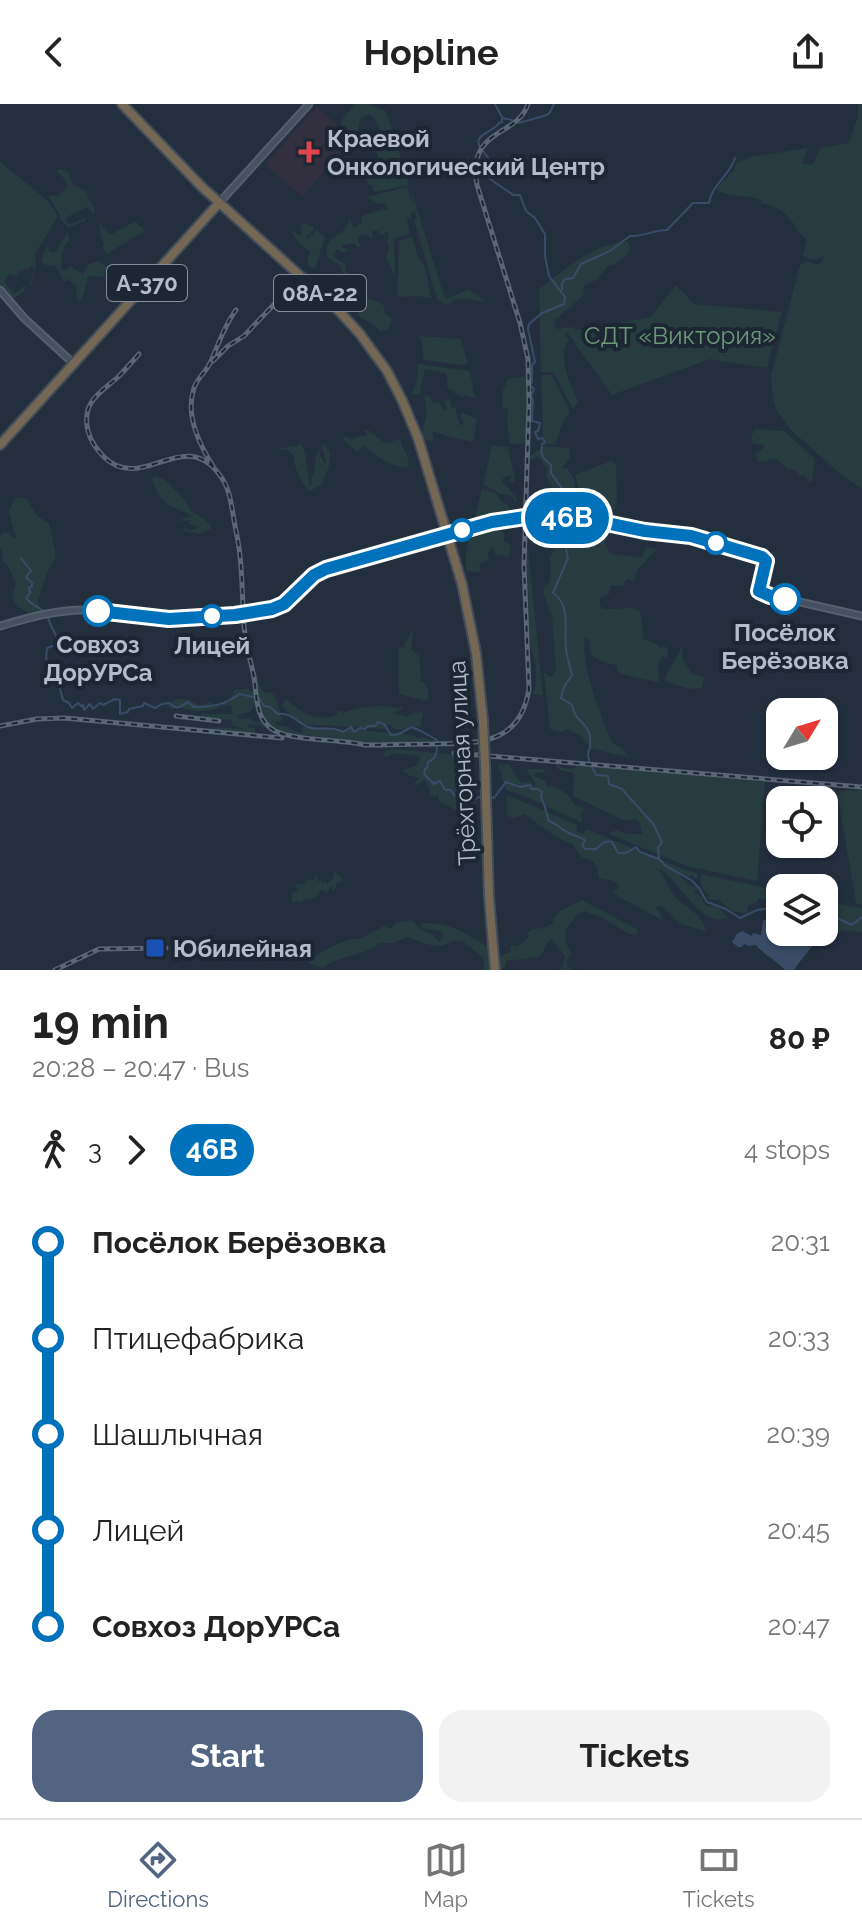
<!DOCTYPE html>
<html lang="en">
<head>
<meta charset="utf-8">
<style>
  body { margin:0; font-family:Raleway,sans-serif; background:#f2f2f2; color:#222; height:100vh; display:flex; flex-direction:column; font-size:30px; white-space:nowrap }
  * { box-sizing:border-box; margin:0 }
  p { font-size:26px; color:#767676 }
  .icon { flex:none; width:44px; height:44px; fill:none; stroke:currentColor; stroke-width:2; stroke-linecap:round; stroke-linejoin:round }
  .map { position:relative; height:866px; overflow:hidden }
  .side { display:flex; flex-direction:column; background:#fff; flex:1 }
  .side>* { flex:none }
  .badge { padding:0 16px; border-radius:26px; font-size:28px; line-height:52px }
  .needle { width:52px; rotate:52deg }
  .tools { position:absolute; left:766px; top:594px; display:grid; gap:16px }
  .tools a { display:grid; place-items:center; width:72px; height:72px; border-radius:16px; background:#fff; box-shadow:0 2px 6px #0004; font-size:40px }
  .map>.badge { position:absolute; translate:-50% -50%; box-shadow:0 0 0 4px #fff }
  .legs { display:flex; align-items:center; gap:12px; height:88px; padding:0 32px; font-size:26px }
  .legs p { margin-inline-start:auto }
  .summary { display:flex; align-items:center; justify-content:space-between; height:136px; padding:0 32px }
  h1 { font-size:44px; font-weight:700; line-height:60px }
  .primary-button { display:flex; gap:16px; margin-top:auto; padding:16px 32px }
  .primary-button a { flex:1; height:92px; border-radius:24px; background:#516482; color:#fff; font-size:32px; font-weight:700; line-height:92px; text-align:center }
  .primary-button a+a { background:#f2f2f2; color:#222 }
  ul { padding:0 32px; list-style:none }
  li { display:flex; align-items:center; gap:28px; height:96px; font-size:30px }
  li i { display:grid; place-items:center; width:12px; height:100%; margin:0 10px; background:currentColor }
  li i::after { content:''; width:20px; height:20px; margin:-10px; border:6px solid; border-radius:50%; background:#fff }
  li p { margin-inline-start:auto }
  li:first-child i { background:linear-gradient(#0000 50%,currentColor 0) }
  li:last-child i { background:linear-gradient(currentColor 50%,#0000 0) }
  header { display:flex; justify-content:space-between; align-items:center; height:104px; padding:0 32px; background:#fff; font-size:36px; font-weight:700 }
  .menu { display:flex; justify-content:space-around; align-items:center; height:112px; border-top:2px solid #e0e0e0; background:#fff; font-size:22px; color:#767676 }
  .menu a { display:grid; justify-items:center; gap:4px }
  .menu .current { color:#516482 }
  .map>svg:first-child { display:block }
</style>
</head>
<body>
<header><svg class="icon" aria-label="back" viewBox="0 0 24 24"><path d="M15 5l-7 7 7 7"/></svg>Hopline<svg class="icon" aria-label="share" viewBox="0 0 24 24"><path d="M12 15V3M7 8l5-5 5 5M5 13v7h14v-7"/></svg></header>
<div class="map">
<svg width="862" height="866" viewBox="0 0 862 866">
  <rect width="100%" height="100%" fill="#242f3e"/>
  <!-- medical -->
  <path fill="#32303f" d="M317 3 353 36 302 92 265 61Z"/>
  <!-- green -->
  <path fill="#263c3f" d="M356 0H369L386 7 409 81 375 88 373 86V82L368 80 366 75 376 70 379 65 375 56 378 54 376 45C385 35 380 18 370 11 357 12 359 22 358 32L355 34 341 20 343 14Z
    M858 0H862V385L837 367 791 326 777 307 773 295 771 272 800 161 807 157 819 161 824 153 812 156 803 152 807 135C798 131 797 122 790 115 782 105 772 102 761 99V96C747 90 731 94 716 86 720 79 726 76 730 69L734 67 736 59 750 53 808 44 802 60 813 61 820 44 849 39 858 13Z
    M0 58 47 96 58 112 36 148 34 176 29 182 28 181 33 174 34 164 32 162 27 166 24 165 21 169 18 167 17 168 19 173 9 170 4 177 14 190 24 182 25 183 24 187 11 197 0 183Z
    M61 65 69 69 72 80 85 87 88 92 87 97H91L95 107 94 110 87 103 65 114 69 121 85 114 86 116 68 124 59 113 60 111 49 93 50 91 59 92 68 82 62 72 56 67Z
    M407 83 414 103 410 83 445 195C454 193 459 188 469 186L487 198 459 194 446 201 437 195 414 116 417 114 415 107 411 109V114H407L410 130 394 134 395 172 386 155 389 143 387 139 389 129 386 128 381 132 379 127H372L373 136 366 130 359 132 358 139 362 140 358 144 353 139 343 141 342 143 348 146 344 149 337 145 334 153 345 160 347 171H344L339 161 327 153C323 129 345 135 349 116L350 115 354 124 362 118V112L383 105 388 106 386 100 377 99 367 93Z
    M100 116 102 124 106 125 110 131 134 118H137L139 122 141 123 148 121 142 124 144 127 107 150 102 143 104 141 100 128Z
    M305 119 315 124 306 133 307 136 317 126 325 133 315 164 310 163 307 158 310 147 300 140 291 128 294 127 298 132 301 131V120Z
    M68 128 69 137 64 143 61 155 62 156 61 165 65 167 70 162 83 170 89 160 98 157 110 165 105 168 103 173 88 172 83 193 80 197 77 196 76 181 65 174 66 177H64L55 161 48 162 41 158 46 143H48L49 148 55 149Z
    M412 132 417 151 425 163 431 194 417 192 397 193 399 137Z
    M618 138H628L630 143 628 150 613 161H609L596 176 583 182 584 191 555 216V221L557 225 571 223 581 226 651 213 676 181 694 200 782 208 767 264 710 255 612 291 567 228 565 231 569 236C555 253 572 280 578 299L573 305 554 269 541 268 539 185C554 174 583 150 599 144 605 141 612 141 618 138Z
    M367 194 379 198 384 202V208L392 215 388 226 379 227 374 221 358 212 360 196Z
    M422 232 461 235 468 259 462 261 423 256V243L419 233Z
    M417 260 470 267 475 295 467 291 462 293 455 289 454 286 452 287C446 284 446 280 448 274L445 269 425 265 419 291 412 290 418 272Z
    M541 271H552L570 308 564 316 555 340 543 341 545 337 543 334Z
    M525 272 528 278 527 339 510 340 507 320 508 305 502 304 503 286 508 275Z
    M428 291 434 299 439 298 444 307 447 306 444 297 448 295 450 296 451 303 455 304 460 322 464 319 460 311 463 309 476 314 477 317 473 338 446 332 432 327 434 336 428 337 420 333C425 317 430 310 424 293Z
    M756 325 784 327 815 355 812 377 810 378 804 372 798 371 794 365H787L777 355 770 354 765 358 757 357 756 348 762 346 764 341 753 339 751 332Z
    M368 326 385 339 401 335V340L407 351 409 362C393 367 377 351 363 342L357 348 343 335 346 332 351 335 367 331 364 327Z
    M300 339C309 349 305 369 311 383L312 372 315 367V355L319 345 321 347 319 350 325 360 326 357 321 341 324 340 330 348 329 363 324 373 323 380 310 387C300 379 293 360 293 348L291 350 288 346 278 345 292 342 295 344Z
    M492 341 508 343 515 376 512 379 510 378 511 371 503 374 502 377 517 395 516 398 510 391 501 390 483 381Z
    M544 342 569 344 570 353 561 365 567 364 574 375 576 394 570 405 608 413 618 419 617 420 556 412 558 408C549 403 541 409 532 404L530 398 532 393 537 394 541 399C550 399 555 398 563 393L561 388 556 389 553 393C552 390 553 387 552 384 551 377 543 374 548 365L537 352 531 356 529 353Z
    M611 357 616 361 617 402 613 406 614 410 611 411 590 406 583 400 575 371Z
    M155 372 165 376 185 396 191 407 203 414 211 422V425L198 430 185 427 184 423 189 426 197 425 198 423 187 419 193 416 182 417 179 416 193 412C168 400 162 403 152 375Z
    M482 385 497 390 502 398 508 401 515 413 473 421Z
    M15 393 27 395 37 412 49 419 56 452 47 469 38 496 39 502 44 506C32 515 18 506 12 493L16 479 9 464 2 456 3 447 0 443V433L2 429 9 428 13 435 16 434 9 408Z
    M506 419 507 420 501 426 504 429V437L511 442 508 453 495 450 494 444 491 443 488 450 489 455 479 460 481 468 466 467V450L470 427 494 420Z
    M564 422H576L610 427 605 440 609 448 612 450 642 454 646 443 657 445 637 466 634 477 627 475 622 482 611 481 609 490 600 494V502L604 505 634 504 639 507 642 515 643 535 657 540 660 544 663 542 668 544 667 554 662 552C655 564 660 566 659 577L657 578 621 570 617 566 618 562C605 557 604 561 591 550L589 536 585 534C580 558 600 608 609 632L612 639 621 643 629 653 592 645 580 632 568 625 562 628 550 625 544 569 551 573 556 565 552 512 543 489 544 482 550 478 551 460 549 453 553 449 551 426Z
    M526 444 528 445 543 592 532 590C539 577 536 554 530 542Z
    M414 524 411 545 419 552 421 577 424 578 429 587 427 597 399 590 398 545 402 542 404 545V540Z
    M683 544 682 552 685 562 689 565 690 569 704 573 702 584 690 585 667 578 665 574C669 564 677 556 680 545Z
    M250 546 260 583 264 588 272 589 276 594 282 617 275 618 276 621 289 623 296 628 303 629V623L311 622C320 626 333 626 344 628L347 625 412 631 417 634 426 633 430 636H435L436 639 363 640 339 634 292 630 276 626 262 614Z
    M248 585 254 588 255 599 251 607 237 612 239 615 249 614 256 619 262 617 267 623 263 625 262 622 248 620 247 623 255 624V629L214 626 211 623 244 625 232 621V615L224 616 201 614V610H232L231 601C221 603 210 607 198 607 188 606 182 602 172 605L167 603C174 591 189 594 200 602L211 598 214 602 221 603 223 599 230 598 234 586Z
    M286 595C300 608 318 619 337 611V607H342L343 609C360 603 381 599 399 605L401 603 403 605 392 609 408 613 410 610 423 608 420 623 410 622 403 626 392 624 390 620 384 625 306 620 295 616 282 602Z
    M393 645 456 651 464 673 472 677 477 708 470 709 465 707 461 709 439 697 437 690 434 694 429 690 430 684 424 676 416 682 415 679 419 674 408 671 402 666 417 662 420 652 394 649 386 653 383 651 386 647Z
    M508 660C514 664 515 676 522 678 524 679 527 678 530 678L533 681 536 680 528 668V665H543L546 668 541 669 536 668 534 672 545 677 548 683 550 684V680C561 686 570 690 574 701L584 704 583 709H580L582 715 581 718 524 692 506 686 498 661Z
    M557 660 563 664 572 665 576 662 697 671 765 678 757 777 687 762 609 730 616 726 627 730H642L640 719 635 715 625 717 573 692 574 669 560 666 556 663Z
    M854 686 862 687V801L856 799 838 694 840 687Z
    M507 691 575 720 578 721 576 727 583 730 586 725 688 767 697 769 698 775 695 774 692 771 687 773 675 766 689 781 696 783 697 786 694 789 704 794 702 796 706 802 718 803 728 814 717 816C692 809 681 779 660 765L659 767C666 774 667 781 672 789 684 804 701 807 706 827L680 820 662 802 655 803 661 810 662 816 612 789 620 783 614 777 599 774C597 760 595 756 581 753L573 740C555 735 540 720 524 710L515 714 507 712Z
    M334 768 337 769 343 776 337 779 335 785 333 786 331 782 327 789 323 786 320 787 315 794 305 795 300 799 296 797 292 800V789L300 786 295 783 296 781 306 779 308 776H314L315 771 318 774 317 778 321 776 322 780 326 778 327 780 333 775Z
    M701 770 780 787V798L759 794 756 799 748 801 747 804 748 810 732 807 719 796 709 795 708 790C700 785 701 779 701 770Z
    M582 796 638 826 636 832 625 828 603 814 584 807 578 810 565 826 566 838 571 849 568 855 567 861 571 866H561L565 852 552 835H550C546 840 544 849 539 852 533 855 514 856 507 856L505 864 501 865 497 856 500 852 511 848 510 843 513 841 517 843 528 834V829L532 825C540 825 547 824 553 818 556 806 572 801 582 796Z
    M824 797 862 804V829C844 826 837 823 826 839L815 828H824Z
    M412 816 421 826 433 831 439 838 444 831 440 827 422 824 420 820C444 815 470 831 489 844L491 866H483L485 856C480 852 469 841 465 839 455 833 449 841 439 842 428 842 417 836 407 833L394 839H379C368 852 337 851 323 864L310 860 309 857C318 849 340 838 352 835 355 835 357 835 359 835 367 832 376 826 384 822L391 825 396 819Z"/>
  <!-- water -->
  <path fill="#394c67" d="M771 812 780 814V828H811L817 836C809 847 801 855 794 866H785C776 856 764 851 756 841L749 842 744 840 742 843H738L732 838 737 830 742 827 752 832 753 829 761 831 763 817Z"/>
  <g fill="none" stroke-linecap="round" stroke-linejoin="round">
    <!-- stream -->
    <path stroke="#394c67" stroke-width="2" d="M495 0 502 13
      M513 17H514
      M516 17 519 19 547 11 550 8 554 0
      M481 45C471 30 493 29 499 19L502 18V14L512 16
      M482 46 490 56 483 68C491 78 503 83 513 91H520L526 107 535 114 545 130V152L549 172 565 193 564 200 542 209 529 220 528 225 535 258 532 261V278L530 281 534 285 531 292 533 296 532 317 540 319 538 327 535 328 538 335 542 334 545 338 542 340
      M562 185V180L565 175 573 174 581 160 610 147 630 132C642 133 654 126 667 126L693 99H709C711 82 730 71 735 54
      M542 342C540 352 544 355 551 361V369L561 383 568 412
      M568 416 570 436 566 445 568 454 553 489C571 501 564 526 566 545 567 554 570 562 572 571L564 583 561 594 572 601C575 621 593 617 590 644
      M21 454 31 467 26 473 32 479V482L29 484 30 489 26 494 31 499 45 508
      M48 513C50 523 56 528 58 538L55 541 47 544 46 554 58 578 63 596 69 599 72 604 78 599 81 602 83 601 84 606 90 600 93 605 100 599 103 601 115 595 120 596V610L128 608 129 605 143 602 144 599 155 604 162 600 169 599C179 607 178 603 188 598L194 603C212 603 225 601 239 590L259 594 264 602 270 603 278 610C292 608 298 620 311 624 323 626 332 622 343 628L351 623 354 628 360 624 365 625 368 622H375L378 618 384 620 391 631C400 631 403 628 411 623L419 626 437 636C437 646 438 654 428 658L427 664 425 665 424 670 434 680 440 677 445 686H450L455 692 474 696 481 692
      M589 645 588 651 590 661
      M591 662 596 671 608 672 609 680 622 685 654 721 662 739 658 743 659 755 666 762 691 776 699 784 707 798 726 805 740 814 757 806 780 803
      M487 692 494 694 506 678 520 683 530 681 531 685H538L542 688 541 694C545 699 546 710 549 717 557 720 562 726 569 729 575 732 580 733 585 736L582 742 586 745H596C602 740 604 736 612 738L618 749H626L636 743 640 748 659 755
      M824 808 852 821 862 813"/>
    <!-- secondary casing -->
    <g stroke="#565f6c" stroke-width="9">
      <path id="secondary" d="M220 98 309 0
        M0 186 24 214 74 260
        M0 522C28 514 55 506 84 506 106 506 128 512 151 514 180 517 213 514 243 510 254 508 268 508 279 503 295 495 308 475 326 465L492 418 525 413 582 414 645 427 691 432 745 447 765 455C767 466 756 478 760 489L862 512"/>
    </g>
    <!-- highway casing -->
    <g stroke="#434c59" stroke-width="12">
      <path id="highway" d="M122 0 202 83 339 207 360 230 387 267 402 296 418 334 462 480 476 549 483 616
        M0 341 219 99
        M485 661 489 793 495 866"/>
    </g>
    <!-- secondary -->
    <use href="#secondary" stroke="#465061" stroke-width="5"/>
    <!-- highway -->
    <use href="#highway" stroke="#746855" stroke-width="8"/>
    <!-- rail casing -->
    <g stroke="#5a6575" stroke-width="5">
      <path id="rail" d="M139 250C132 258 125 266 118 273 100 289 81 298 88 327 91 338 96 345 104 353 142 390 183 322 219 370 230 384 231 399 234 416 236 428 239 440 240 452 243 478 242 505 245 531 247 545 251 559 254 573 257 593 255 616 275 627 296 637 340 635 365 641 388 641 411 640 434 640 479 639 520 641 529 585L524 461 529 299 528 255 520 219 477 81C467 23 517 34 528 0
        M213 257 228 242 244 232 281 193
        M213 362C199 340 185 310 194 284 198 273 207 267 211 257 219 239 224 222 236 206
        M176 612 219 617
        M0 622 37 615 64 614 282 634
        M454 649 862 683
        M55 866 99 845 166 844"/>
    </g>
    <!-- rail -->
    <use href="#rail" stroke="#1d2633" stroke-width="2" stroke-dasharray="6" stroke-linecap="butt"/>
    <!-- highway-bridge casing -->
    <g stroke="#434c59" stroke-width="12" stroke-linecap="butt">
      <path id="highway-bridge" d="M483 616 485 661"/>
    </g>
    <!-- highway-bridge -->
    <use href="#highway-bridge" stroke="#746855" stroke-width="8"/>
  </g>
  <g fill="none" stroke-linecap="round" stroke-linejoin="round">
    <!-- line-1 casing -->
    <g stroke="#fff" stroke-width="18">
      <path id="line-1" d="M98 507 169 515 235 511 272 505 284 500 314 471 326 465 492 418 525 413 582 414 645 427 691 432 762 453 766 457 759 487 770 492 785 495"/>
    </g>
    <!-- line-1 -->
    <use href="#line-1" stroke="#0072bc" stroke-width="12"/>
  </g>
  <!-- markers -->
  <path fill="#e0444e" stroke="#1d2633" stroke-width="3" d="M305 36h8v8h8v8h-8v8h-8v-8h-8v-8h8z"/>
  <g fill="#fff" stroke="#0072bc" stroke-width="4">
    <circle cx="462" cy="426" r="10"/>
    <circle cx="716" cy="439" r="10"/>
    <circle cx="785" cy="495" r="14"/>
    <circle cx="98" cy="507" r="14"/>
    <circle cx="212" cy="512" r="10"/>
  </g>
  <rect fill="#1a4fb4" stroke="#1d2633" stroke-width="3" x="145" y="834" width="20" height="20" rx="4"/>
  <g text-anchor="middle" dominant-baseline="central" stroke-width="8" stroke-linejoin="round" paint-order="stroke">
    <!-- shield labels -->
    <g fill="#1d2633" stroke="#878f9c" stroke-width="2">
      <rect x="107" y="161" width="80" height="36" rx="6"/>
      <rect x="274" y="171" width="92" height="36" rx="6"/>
    </g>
    <g font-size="22" font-weight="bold" fill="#b4bcc9">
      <text x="147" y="179">А-370</text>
      <text x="320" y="189">08А-22</text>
    </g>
    <!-- poi labels -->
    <g font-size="24" font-weight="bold" fill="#b4bcc9" stroke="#1d2633" text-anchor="start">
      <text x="327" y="34">Краевой<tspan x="327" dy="28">Онкологический Центр</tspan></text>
      <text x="173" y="844">Юбилейная</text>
    </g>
    <!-- park labels -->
    <g font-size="24" fill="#6b9a76" stroke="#1d2633">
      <text x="680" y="231">СДТ «Виктория»</text>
    </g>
    <!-- stop labels -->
    <g font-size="24" font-weight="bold" fill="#b4bcc9" stroke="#1d2633">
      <text x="785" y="528">Посёлок<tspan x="785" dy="28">Берёзовка</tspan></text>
      <text x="98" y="540">Совхоз<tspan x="98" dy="28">ДорУPCа</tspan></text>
      <text x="212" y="541">Лицей</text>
    </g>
    <!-- street labels -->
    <g font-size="24" fill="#b4bcc9" stroke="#1d2633">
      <text transform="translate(462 659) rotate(-93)">Трёхгорная улица</text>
    </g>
  </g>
</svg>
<div class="tools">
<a><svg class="needle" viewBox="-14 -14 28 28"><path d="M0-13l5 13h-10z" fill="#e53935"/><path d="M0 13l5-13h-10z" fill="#767676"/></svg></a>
<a><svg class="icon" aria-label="locate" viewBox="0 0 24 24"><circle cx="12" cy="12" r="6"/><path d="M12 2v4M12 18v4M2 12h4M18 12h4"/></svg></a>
<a><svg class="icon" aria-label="layers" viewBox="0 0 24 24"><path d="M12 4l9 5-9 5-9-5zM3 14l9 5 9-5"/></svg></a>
</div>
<b class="badge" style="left:567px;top:414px;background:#0072bc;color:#fff">46В</b>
</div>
<section class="side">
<div class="summary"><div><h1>19 min</h1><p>20:28 – 20:47 · Bus</p></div><b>80 ₽</b></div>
<div class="legs"><svg class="icon" aria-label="walk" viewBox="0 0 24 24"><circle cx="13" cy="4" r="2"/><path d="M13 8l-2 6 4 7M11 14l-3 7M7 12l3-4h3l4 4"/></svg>3<svg class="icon" aria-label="forward" viewBox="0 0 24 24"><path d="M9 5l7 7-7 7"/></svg><b class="badge" style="background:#0072bc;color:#fff">46В</b><p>4 stops</p></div>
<ul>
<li><i style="color:#0072bc"></i><b>Посёлок Берёзовка</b><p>20:31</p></li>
<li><i style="color:#0072bc"></i><span>Птицефабрика</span><p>20:33</p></li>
<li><i style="color:#0072bc"></i><span>Шашлычная</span><p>20:39</p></li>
<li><i style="color:#0072bc"></i><span>Лицей</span><p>20:45</p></li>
<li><i style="color:#0072bc"></i><b>Совхоз ДорУPCа</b><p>20:47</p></li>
</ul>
<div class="primary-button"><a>Start</a><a>Tickets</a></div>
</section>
<nav class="menu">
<a class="current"><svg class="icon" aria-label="directions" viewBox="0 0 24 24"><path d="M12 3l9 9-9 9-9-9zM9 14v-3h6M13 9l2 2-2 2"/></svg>Directions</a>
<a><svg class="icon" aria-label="map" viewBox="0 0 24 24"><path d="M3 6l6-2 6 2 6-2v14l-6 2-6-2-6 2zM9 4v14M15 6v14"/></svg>Map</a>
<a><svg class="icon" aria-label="tickets" viewBox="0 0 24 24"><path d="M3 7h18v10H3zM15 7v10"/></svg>Tickets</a>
</nav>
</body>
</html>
